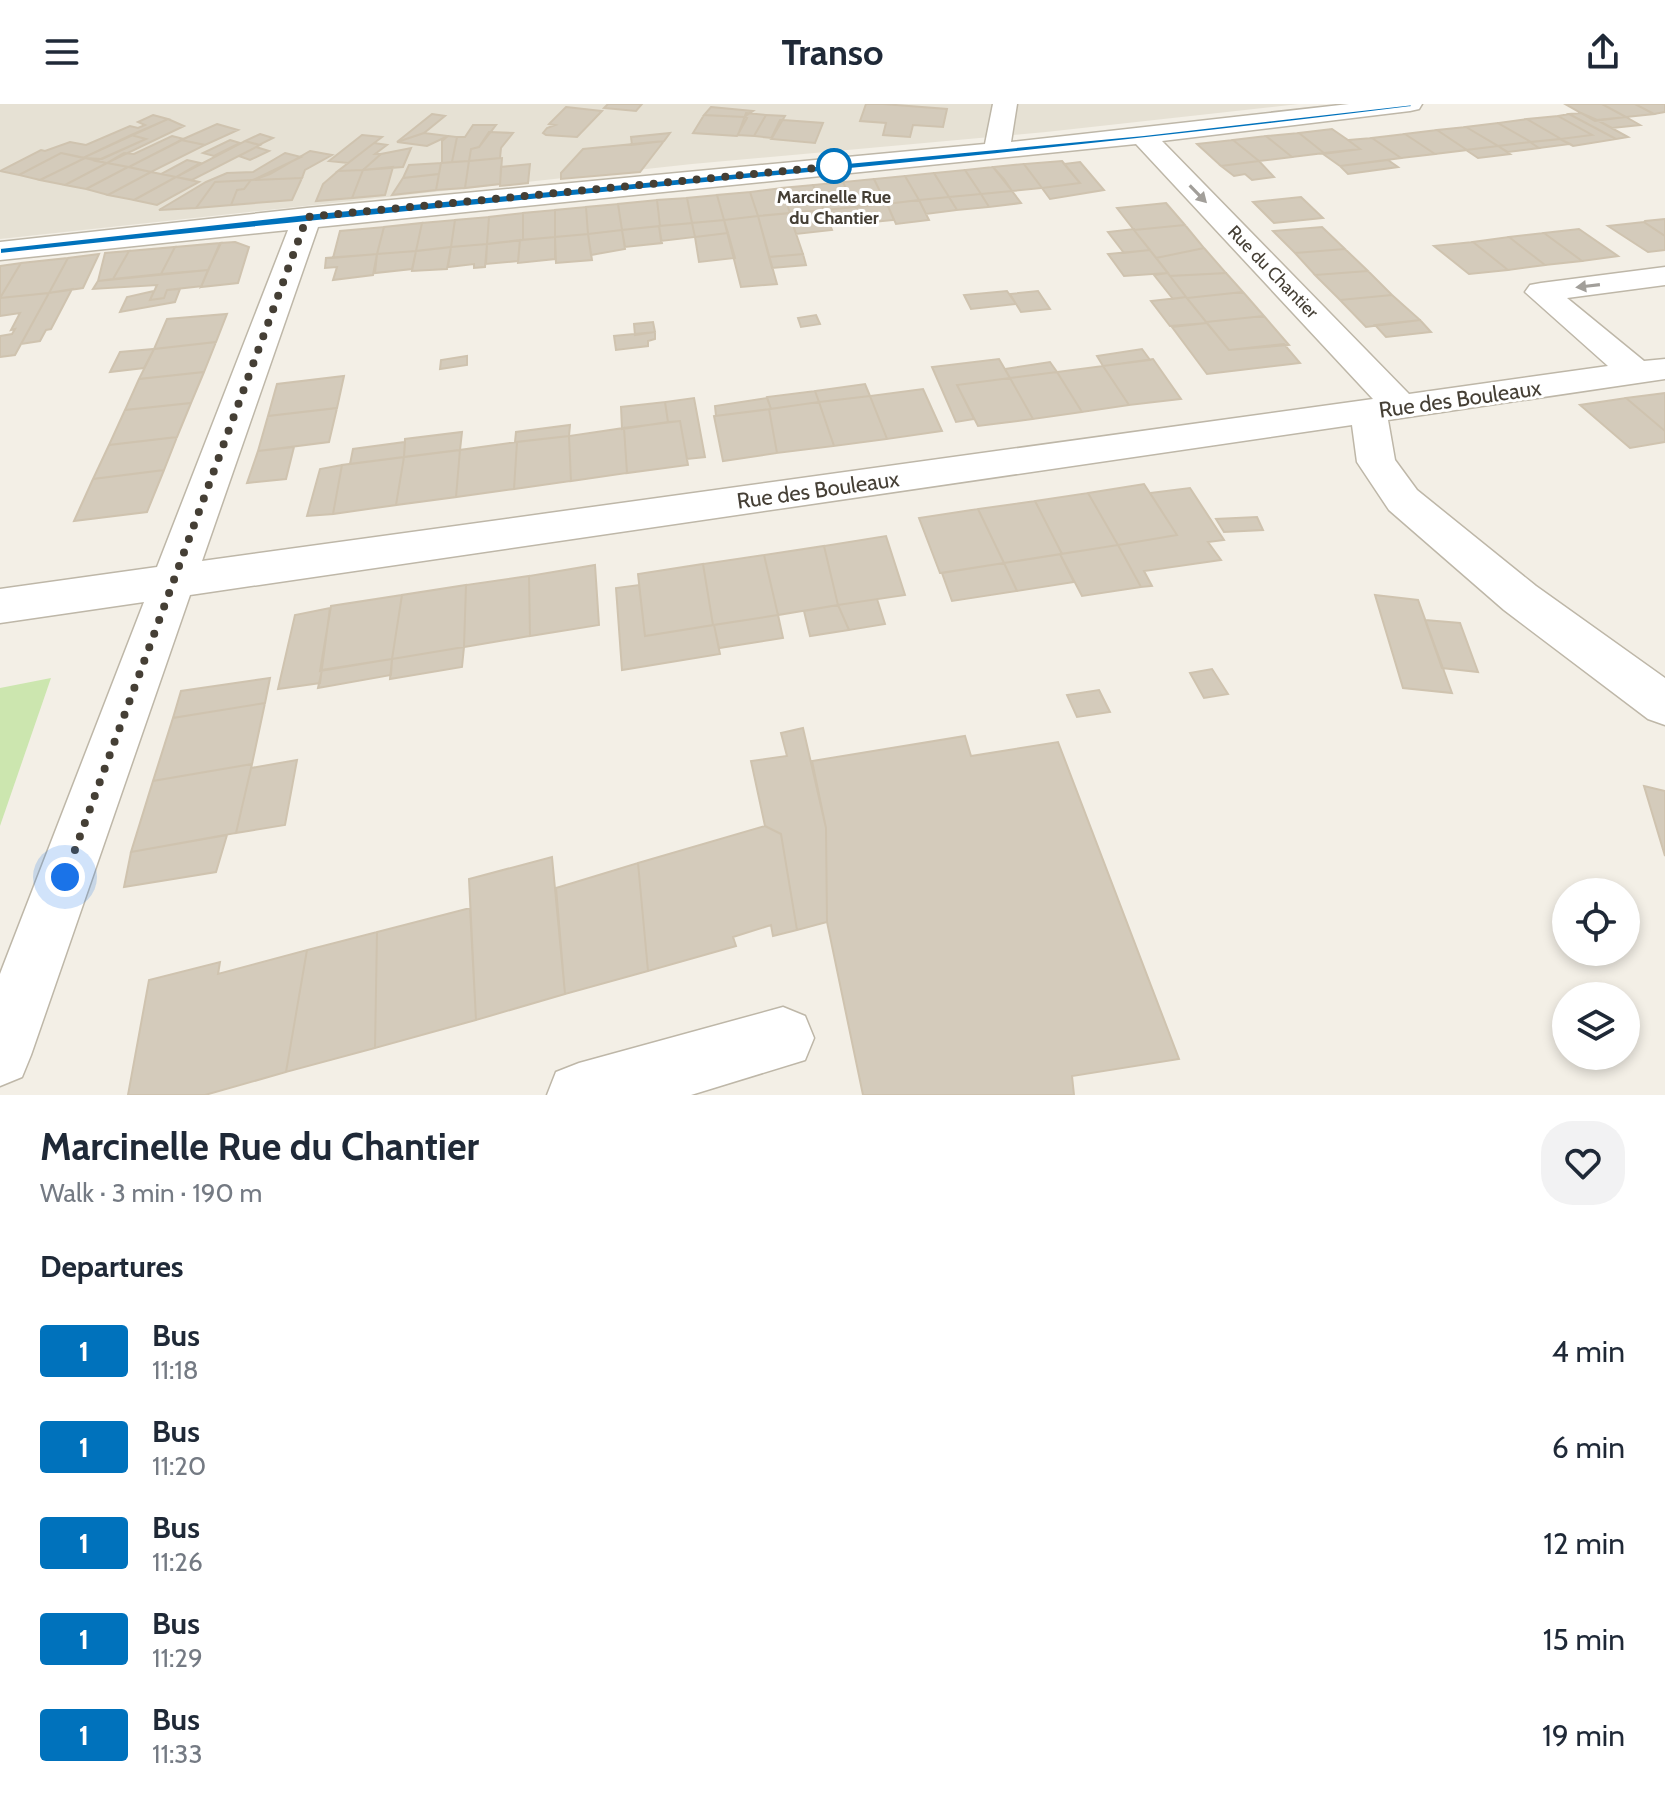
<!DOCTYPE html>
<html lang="en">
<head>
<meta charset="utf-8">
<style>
  body { margin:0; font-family:Cabin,sans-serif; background:#f2f2f3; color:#1f2937; height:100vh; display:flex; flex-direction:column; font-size:30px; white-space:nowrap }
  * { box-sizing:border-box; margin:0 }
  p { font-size:26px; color:#747a83 }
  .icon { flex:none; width:44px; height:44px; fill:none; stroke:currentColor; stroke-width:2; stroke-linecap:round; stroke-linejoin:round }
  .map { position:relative; height:991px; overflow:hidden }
  .side { display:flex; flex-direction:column; background:#fff; flex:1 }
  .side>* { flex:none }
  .badge { padding:0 16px; border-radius:6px; font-size:28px; line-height:52px }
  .controls { position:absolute; left:1552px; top:774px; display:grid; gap:16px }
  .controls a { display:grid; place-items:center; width:88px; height:88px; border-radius:50%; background:#fff; box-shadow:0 4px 12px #0003; font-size:40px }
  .you { position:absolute; width:40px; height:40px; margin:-20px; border:6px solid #fff; border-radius:50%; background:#1a73e8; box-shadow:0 0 0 12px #1a73e833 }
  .map>.badge { position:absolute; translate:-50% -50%; box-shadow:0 0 0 4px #fff }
  h2 { padding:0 40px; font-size:30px; line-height:72px }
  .round { display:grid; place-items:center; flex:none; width:84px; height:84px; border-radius:32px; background:#f2f2f3 }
  .overview { display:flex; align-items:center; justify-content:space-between; height:136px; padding:0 40px }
  h1 { font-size:38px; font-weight:700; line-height:60px }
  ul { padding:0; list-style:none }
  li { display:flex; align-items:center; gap:24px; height:96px; padding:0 40px }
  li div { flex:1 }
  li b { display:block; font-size:30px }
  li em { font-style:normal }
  li .badge { min-width:88px; font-weight:700; text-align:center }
  header { display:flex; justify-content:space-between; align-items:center; height:104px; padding:0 40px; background:#fff; font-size:36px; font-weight:700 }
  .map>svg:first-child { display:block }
</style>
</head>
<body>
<header><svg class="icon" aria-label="menu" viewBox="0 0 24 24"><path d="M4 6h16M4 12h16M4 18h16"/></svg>Transo<svg class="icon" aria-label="share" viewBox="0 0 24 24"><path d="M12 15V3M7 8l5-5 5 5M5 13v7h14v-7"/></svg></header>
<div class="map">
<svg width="1665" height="991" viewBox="0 0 1665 991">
  <rect width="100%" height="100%" fill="#f3efe6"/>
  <!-- residential -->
  <path fill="#e6e1d4" d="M0 0H1299L1046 28 692 60 0 135Z"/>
  <!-- green -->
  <path fill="#cce6af" d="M51 574 0 722V584Z"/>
  <!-- building -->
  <path fill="#d4cbbb" stroke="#cfc3af" stroke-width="2" d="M608 0H642L636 7 604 4Z
    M866 0H883L947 5 943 23 913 21 910 33 883 31 886 19 860 17Z
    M1565 0H1602L1626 13 1595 17Z
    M1602 0H1635L1654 10 1626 13Z
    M1635 0H1665V8L1654 10Z
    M566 3 602 7 577 33 546 31 543 29 547 24 555 21 549 20Z
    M711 3 753 7 744 13 704 11Z
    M746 9 766 11 754 32 738 31Z
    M1581 9 1597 16 1628 33 1616 35 1569 10Z
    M432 10 445 12 424 29 397 38Z
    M1569 10 1616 35 1573 42 1560 35 1592 31 1558 12Z
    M153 11 168 15 83 54 61 49 19 71 0 67 41 46 45 47 70 38 86 41 130 22 138 24 145 21 138 18Z
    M704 11 744 13 747 14 737 32 693 29Z
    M766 11 785 12 772 34 754 32Z
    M1558 12 1592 31 1561 35 1527 15Z
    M1626 13 1640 21 1612 24 1597 16Z
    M168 15 184 22 107 59 96 57 146 35 131 31Z
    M1527 15 1561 35 1531 38 1498 19Z
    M780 16H783L823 19 815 39 771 35Z
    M1498 19 1531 38 1498 42 1466 23Z
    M217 20 238 26 205 41 181 36Z
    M473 21H496L479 43 471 45 469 57 452 58 457 33H465Z
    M1466 23 1498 42 1467 46 1437 26Z
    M1332 25 1348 36 1360 45 1324 49 1299 29Z
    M1437 26 1467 46 1435 50 1405 30Z
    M489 28 513 29 501 44 500 54 469 57 471 45 479 43Z
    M424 29 448 32 427 42 397 38Z
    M670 29 664 37 632 41 631 33Z
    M1299 29 1324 49 1292 53 1266 32Z
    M260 30 273 34 259 41 245 37Z
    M1405 30 1435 50 1401 54 1372 34Z
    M131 31 146 35 102 55 83 54Z
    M362 31 382 33 348 59 329 57Z
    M172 32 184 35 129 63 107 59 124 49 134 50Z
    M448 32 457 33 452 58 442 59V37Z
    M1266 32 1292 53 1259 57 1233 36Z
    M1372 34 1401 54 1340 62 1323 50 1360 45 1348 36Z
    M1560 35 1570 40 1539 44 1530 38Z
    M181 36 205 41 151 68 129 63Z
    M230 36 240 39 214 52 203 49Z
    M1233 36 1259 57 1221 62 1197 40Z
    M245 37 260 41 192 76 176 73Z
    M664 37 640 68 561 75V69L583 45Z
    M1530 38 1539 44 1508 48 1498 42Z
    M374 39 387 41 375 50H381L363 66 338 67Z
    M1498 42 1510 50 1478 54 1466 46Z
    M256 43 269 47 250 56 239 52Z
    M411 44 403 63 363 66 381 50Z
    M310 47 332 51 305 66 302 74 253 76 270 70Z
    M61 49 85 54 40 76 19 71Z
    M285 49 301 53 253 76 215 78 196 104 159 106 206 78 227 69 253 68Z
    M85 54 107 59 65 81 40 76Z
    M502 54 500 80 465 84 469 57Z
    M187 56 200 59 176 73 161 70Z
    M1388 56 1398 63 1348 70 1340 62Z
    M469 57 465 84 436 86 441 59Z
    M1062 57 1080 79 1042 84 1024 60Z
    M1259 57 1274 73 1252 76 1245 70 1234 72 1221 62Z
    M1080 58 1104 86 1050 95 1042 84 1080 79 1064 60Z
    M107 59 128 63 86 85 65 81Z
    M441 59 439 70 403 74 409 61Z
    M530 60 528 79 500 82 501 63Z
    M1024 60 1042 84 1012 87 993 63Z
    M128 63 151 68 108 91 86 85Z
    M393 63 385 91 352 94 363 66Z
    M993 63 1004 75 1012 87 981 90 965 66Z
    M363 66 352 94 316 97 323 80 338 67Z
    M965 66 981 90 949 93 934 69Z
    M151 68 176 73 134 96 108 91Z
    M934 69 949 93 919 96 905 72Z
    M439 70 436 86 392 91 403 74Z
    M905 72 919 96 886 100 874 75Z
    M176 73 199 78 157 101 134 96Z
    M302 74 292 96 231 101 237 86 244 85 251 76Z
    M874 75 886 100 854 103 843 78Z
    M251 76 244 85 237 86 231 101 196 104 215 78Z
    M843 78 854 103 824 106 813 81Z
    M813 81 824 106 790 109 782 84Z
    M782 84 790 109 758 112 750 88Z
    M1012 87 1021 99 989 103 981 90Z
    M750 88 758 112 724 116 717 91Z
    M981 90 989 103 957 106 949 93Z
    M717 91 724 116 692 119 687 94Z
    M949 93 957 106 926 110 919 96Z
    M1301 93 1323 114 1274 119 1253 98Z
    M687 94 692 119 660 122 657 96Z
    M657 96 660 122 622 126 618 100Z
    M919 96 929 116 896 120 887 100Z
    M1166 99 1185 121 1134 126 1117 104Z
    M618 100 622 126 588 130 586 103Z
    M887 100 894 116 863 119 856 103Z
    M586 103 588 130 555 133V106Z
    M856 103 862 118 830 121 824 106Z
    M555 106V133L523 136V109Z
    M824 106 832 126 796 130 789 109Z
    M523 109V136L487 140 489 113Z
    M789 109 803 150 769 153 758 112Z
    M758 112 777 180 741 183 724 116Z
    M489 113 487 140 451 143 455 116Z
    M1665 115V132L1644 118 1645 117Z
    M455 116 451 143 416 147 422 119Z
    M724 116 728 129 695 133 692 119Z
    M1644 118 1665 132V146L1648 148 1608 122Z
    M422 119 416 147 377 150 384 123Z
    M692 119 695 133 661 137 659 122Z
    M1185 121 1204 144 1156 154 1134 126Z
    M659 122 662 139 625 143 622 126Z
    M384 123 377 150 333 154 340 127Z
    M1322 123 1345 145 1295 149 1273 127Z
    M1134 125V126L1150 146 1124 149 1108 128Z
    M1579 125 1618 152 1582 157 1544 129Z
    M622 126 625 145 591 151 588 130Z
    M728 129 735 154 699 158 695 133Z
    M1544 129 1582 157 1545 161 1509 133Z
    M588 130 592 156 556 159 555 133Z
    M555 133V155L518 159 520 136Z
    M1509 133 1545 161 1508 166 1473 138Z
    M520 136 518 157 486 160 487 140Z
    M235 138 249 143 238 179 201 183 220 139Z
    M1473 138 1508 166 1469 170 1434 142Z
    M221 139 208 166 161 170 175 143Z
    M487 140 485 163 474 164V160L448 163 451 143Z
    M175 143 161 170 113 175 129 147Z
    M451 143 447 165 412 167 416 147Z
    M1204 144 1226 169 1170 172 1156 154Z
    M1345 145 1368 167 1315 171 1295 149Z
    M1150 146 1168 169 1124 172 1108 150Z
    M129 147 113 175 98 177 105 149Z
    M416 147 412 165 375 169 377 150Z
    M99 150 83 184 49 189 68 154Z
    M377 150 373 171 333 176 337 163 325 164 326 154Z
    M803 150 806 161 772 164 769 153Z
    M68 154 49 189 0 194 21 159Z
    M21 159 0 194V162Z
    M208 166 201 183 203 182 167 186 164 194 150 196 157 181 93 185 98 177Z
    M1368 167 1392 191 1340 196 1315 171Z
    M1168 169 1170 172 1186 193 1173 195 1154 171Z
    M1226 169 1243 188 1187 194 1170 172Z
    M72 185 51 225 46 226 40 237 21 240 49 189Z
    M180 185 175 198 120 208 127 193 154 187 150 196 164 194 167 186Z
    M1007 187 1016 200 971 205 964 191Z
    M1038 187 1050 205 1021 208 1010 190Z
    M1243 188 1264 212 1206 218 1187 194Z
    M49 189 15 251 0 253V232L12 230 15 225 11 226 20 209 0 212V194Z
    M1392 191 1420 216 1366 223 1340 196Z
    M1186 193 1207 219 1170 222 1151 197Z
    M227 210 216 238 154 245 167 215Z
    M816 211 820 220 801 223 798 214Z
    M1264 212 1289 241 1229 246 1206 218Z
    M1420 216 1431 228 1386 233 1375 221Z
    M653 218 655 228 635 231 634 220Z
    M1207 219 1229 246 1284 240 1300 259 1207 270 1172 223Z
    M655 228V235L648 237V242L616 246 614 232Z
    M216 238 204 268 139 275 154 245Z
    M154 245 144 264 110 268 120 248Z
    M1142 245 1150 256 1103 262 1097 252Z
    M467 252V261L440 265 441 256Z
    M999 255 1010 274 957 281 974 315 956 318 932 263Z
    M1153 255 1181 295 1129 301 1103 262Z
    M1050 258 1057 268 1010 274 1005 265Z
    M1103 262 1129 301 1082 308 1057 268Z
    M204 268 191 299 125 306 139 275Z
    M1057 268 1082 308 1033 315 1010 274Z
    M344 272 337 304 268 312 277 280Z
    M1010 274 1033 315 978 322 957 281Z
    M865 280 870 292 819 298 815 287Z
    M923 285 942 327 887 335 870 292Z
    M815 287 819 298 771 305 767 293Z
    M1665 289V327L1626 294Z
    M870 292 887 335 834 342 819 298Z
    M694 294 705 353 687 355 680 317 668 318 665 298Z
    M767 294 771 305 716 312 715 302Z
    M1626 294 1665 327V338L1630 344 1580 301Z
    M665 298 668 318 622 325 621 303Z
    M819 298 834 342 777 349 769 305Z
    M191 299 177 333 109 341 125 306Z
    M337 304 329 338 258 347 268 312Z
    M769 305 777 349 723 357 714 312Z
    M680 317 688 361 627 369 624 324Z
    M570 321 569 332 515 338 516 328Z
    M624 324 627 369 571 377 569 332Z
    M462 328 460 346 404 353 405 335Z
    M569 332 571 377 514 385 517 338Z
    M177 333 164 366 93 375 109 341Z
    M405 338 404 353 350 360 353 345Z
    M517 338 514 385 456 393 460 346Z
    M294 343 286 375 247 379 258 347Z
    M460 346 456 393 396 401 404 353Z
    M404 353 396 401 333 410 342 361Z
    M342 361 333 410 307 412 320 365Z
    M164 366 147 408 74 417 93 375Z
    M1144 380 1177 431 1118 441 1088 389Z
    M1190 384 1224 436 1208 438 1221 456 1144 467 1152 482 1141 483 1118 441 1177 431 1150 389Z
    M1088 389 1118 441 1062 450 1035 397Z
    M1035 397 1062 450 1004 459 978 405Z
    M978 405 1004 459 940 469 919 414Z
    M1257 413 1263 426 1224 428 1216 415Z
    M886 432 905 491 838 501 824 442Z
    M1118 441 1141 483 1082 492 1060 450Z
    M824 442 838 501 778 511 764 451Z
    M1060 450 1074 478 1017 487 1004 459Z
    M764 451 778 511 713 521 703 460Z
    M1004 459 1017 487 952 497 942 469Z
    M703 460 713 521 645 532 638 470Z
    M595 461 599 521 530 532 529 472Z
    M529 472 530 532 464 543 466 481Z
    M466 481 464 543 392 555 402 491Z
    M639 481 645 532 714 521 720 550 622 566 616 484Z
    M402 491 392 555 320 567 331 502Z
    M1375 491 1418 496 1452 589 1403 584Z
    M877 495 885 520 849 526 838 501Z
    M838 501 849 526 810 532 804 507Z
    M330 504 320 579 278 585 295 511Z
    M778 511 783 534 719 544 714 521Z
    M1425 516 1460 519 1478 568 1442 564Z
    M464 543 462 563 390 575 392 555Z
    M392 555 391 571 318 584 322 566Z
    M1212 565 1228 590 1204 594 1190 569Z
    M270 574 265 599 173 614 181 587Z
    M1099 586 1110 608 1077 613 1067 591Z
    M265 599 252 660 153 677 173 614Z
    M803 624 826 724 827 818 797 826 781 730 765 722 751 657 787 652 781 629Z
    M965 632 971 652 1058 638 1179 955 1072 972 1074 991H863L827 818 826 724 812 657Z
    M297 656 285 721 236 729 251 664Z
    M252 660 236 729 131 748 153 677Z
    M1644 682 1665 687V752Z
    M765 722 781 730 797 826 773 832 771 821 733 833 736 842 648 867 638 759Z
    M227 731 216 768 124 783 131 748Z
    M552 753 565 890 476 916 469 775Z
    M638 759 648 867 565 890 556 784Z
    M470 804 476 916 375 944 377 828Z
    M377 828 375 944 286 968 307 846Z
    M307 846 286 968 205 991H128L149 876 220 858 218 870Z"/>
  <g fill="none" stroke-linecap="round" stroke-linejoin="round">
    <!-- minor casing -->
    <g stroke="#beb7a8" stroke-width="3">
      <path id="minor" d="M993 0H1017L1011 38 1349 0H1422L1419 5 1410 7 1162 37 1409 290 1608 262 1525 188 1530 181 1541 179 1665 163V181L1567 194 1644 257 1665 255V275L1388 316 1395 356 1417 386 1536 482 1665 574V621L1648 615 1504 506 1389 406 1357 358 1352 321 190 491 31 951 22 973 0 982V870L144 498 0 519V485L157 463 288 126 0 156V138L307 104 985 40ZM1136 40 1373 295 202 457 318 123Z
        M783 903 805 912 814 934 805 956 691 991H547L556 968 579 959Z"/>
    </g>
    <!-- minor -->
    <use href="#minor" fill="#fff" fill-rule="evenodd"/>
  </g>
  <!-- one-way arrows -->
  <defs><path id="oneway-solid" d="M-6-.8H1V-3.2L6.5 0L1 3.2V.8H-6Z" transform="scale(2)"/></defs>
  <g fill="#a29f9a">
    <use href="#oneway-solid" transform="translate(1198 90) rotate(46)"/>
    <use href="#oneway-solid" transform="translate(1588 182) rotate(173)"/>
  </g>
  <!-- line -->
  <path fill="#0072bc" stroke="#fff" stroke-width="2" d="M1411 3C941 62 470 98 0 150V144L307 110 1144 31 1414 0Z"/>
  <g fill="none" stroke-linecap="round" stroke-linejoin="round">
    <!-- walk -->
    <path stroke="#453f35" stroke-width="8" stroke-dasharray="0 14.4" d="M65 773 307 113 837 62H834"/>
  </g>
  <!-- markers -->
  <circle fill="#fff" stroke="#0072bc" stroke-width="4" cx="834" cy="62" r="16"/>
  <g text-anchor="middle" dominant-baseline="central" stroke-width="6" stroke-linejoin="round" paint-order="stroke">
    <!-- far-stop labels -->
    <g font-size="18" font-weight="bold" fill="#453f35" stroke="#fff">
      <text x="834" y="93">Marcinelle Rue<tspan x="834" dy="21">du Chantier</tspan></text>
    </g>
    <!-- far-street labels -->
    <g font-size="18" fill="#453f35" stroke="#fff">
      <text transform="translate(1273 168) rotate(46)">Rue du Chantier</text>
    </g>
    <!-- street labels -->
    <g font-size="22" fill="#453f35" stroke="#fff">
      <text transform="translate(1460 295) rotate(-8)">Rue des Bouleaux</text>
      <text transform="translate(818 386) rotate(-8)">Rue des Bouleaux</text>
    </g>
  </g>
</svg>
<div class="controls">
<a><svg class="icon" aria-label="locate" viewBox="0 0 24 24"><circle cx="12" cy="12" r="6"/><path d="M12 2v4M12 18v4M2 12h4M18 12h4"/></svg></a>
<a><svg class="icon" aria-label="layers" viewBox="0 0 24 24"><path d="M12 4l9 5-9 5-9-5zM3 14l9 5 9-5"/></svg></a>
</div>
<div class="you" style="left:65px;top:773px"></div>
</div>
<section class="side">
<div class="overview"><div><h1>Marcinelle Rue du Chantier</h1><p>Walk · 3 min · 190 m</p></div><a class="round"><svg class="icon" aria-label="heart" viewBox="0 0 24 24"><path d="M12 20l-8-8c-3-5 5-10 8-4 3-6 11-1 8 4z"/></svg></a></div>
<h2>Departures</h2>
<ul>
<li><span class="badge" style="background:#0072bc;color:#fff">1</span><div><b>Bus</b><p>11:18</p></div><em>4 min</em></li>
<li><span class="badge" style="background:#0072bc;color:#fff">1</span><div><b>Bus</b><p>11:20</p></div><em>6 min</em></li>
<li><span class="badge" style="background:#0072bc;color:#fff">1</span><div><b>Bus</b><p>11:26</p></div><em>12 min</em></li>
<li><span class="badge" style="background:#0072bc;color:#fff">1</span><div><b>Bus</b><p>11:29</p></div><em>15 min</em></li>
<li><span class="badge" style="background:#0072bc;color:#fff">1</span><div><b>Bus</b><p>11:33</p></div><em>19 min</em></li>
</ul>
</section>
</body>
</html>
